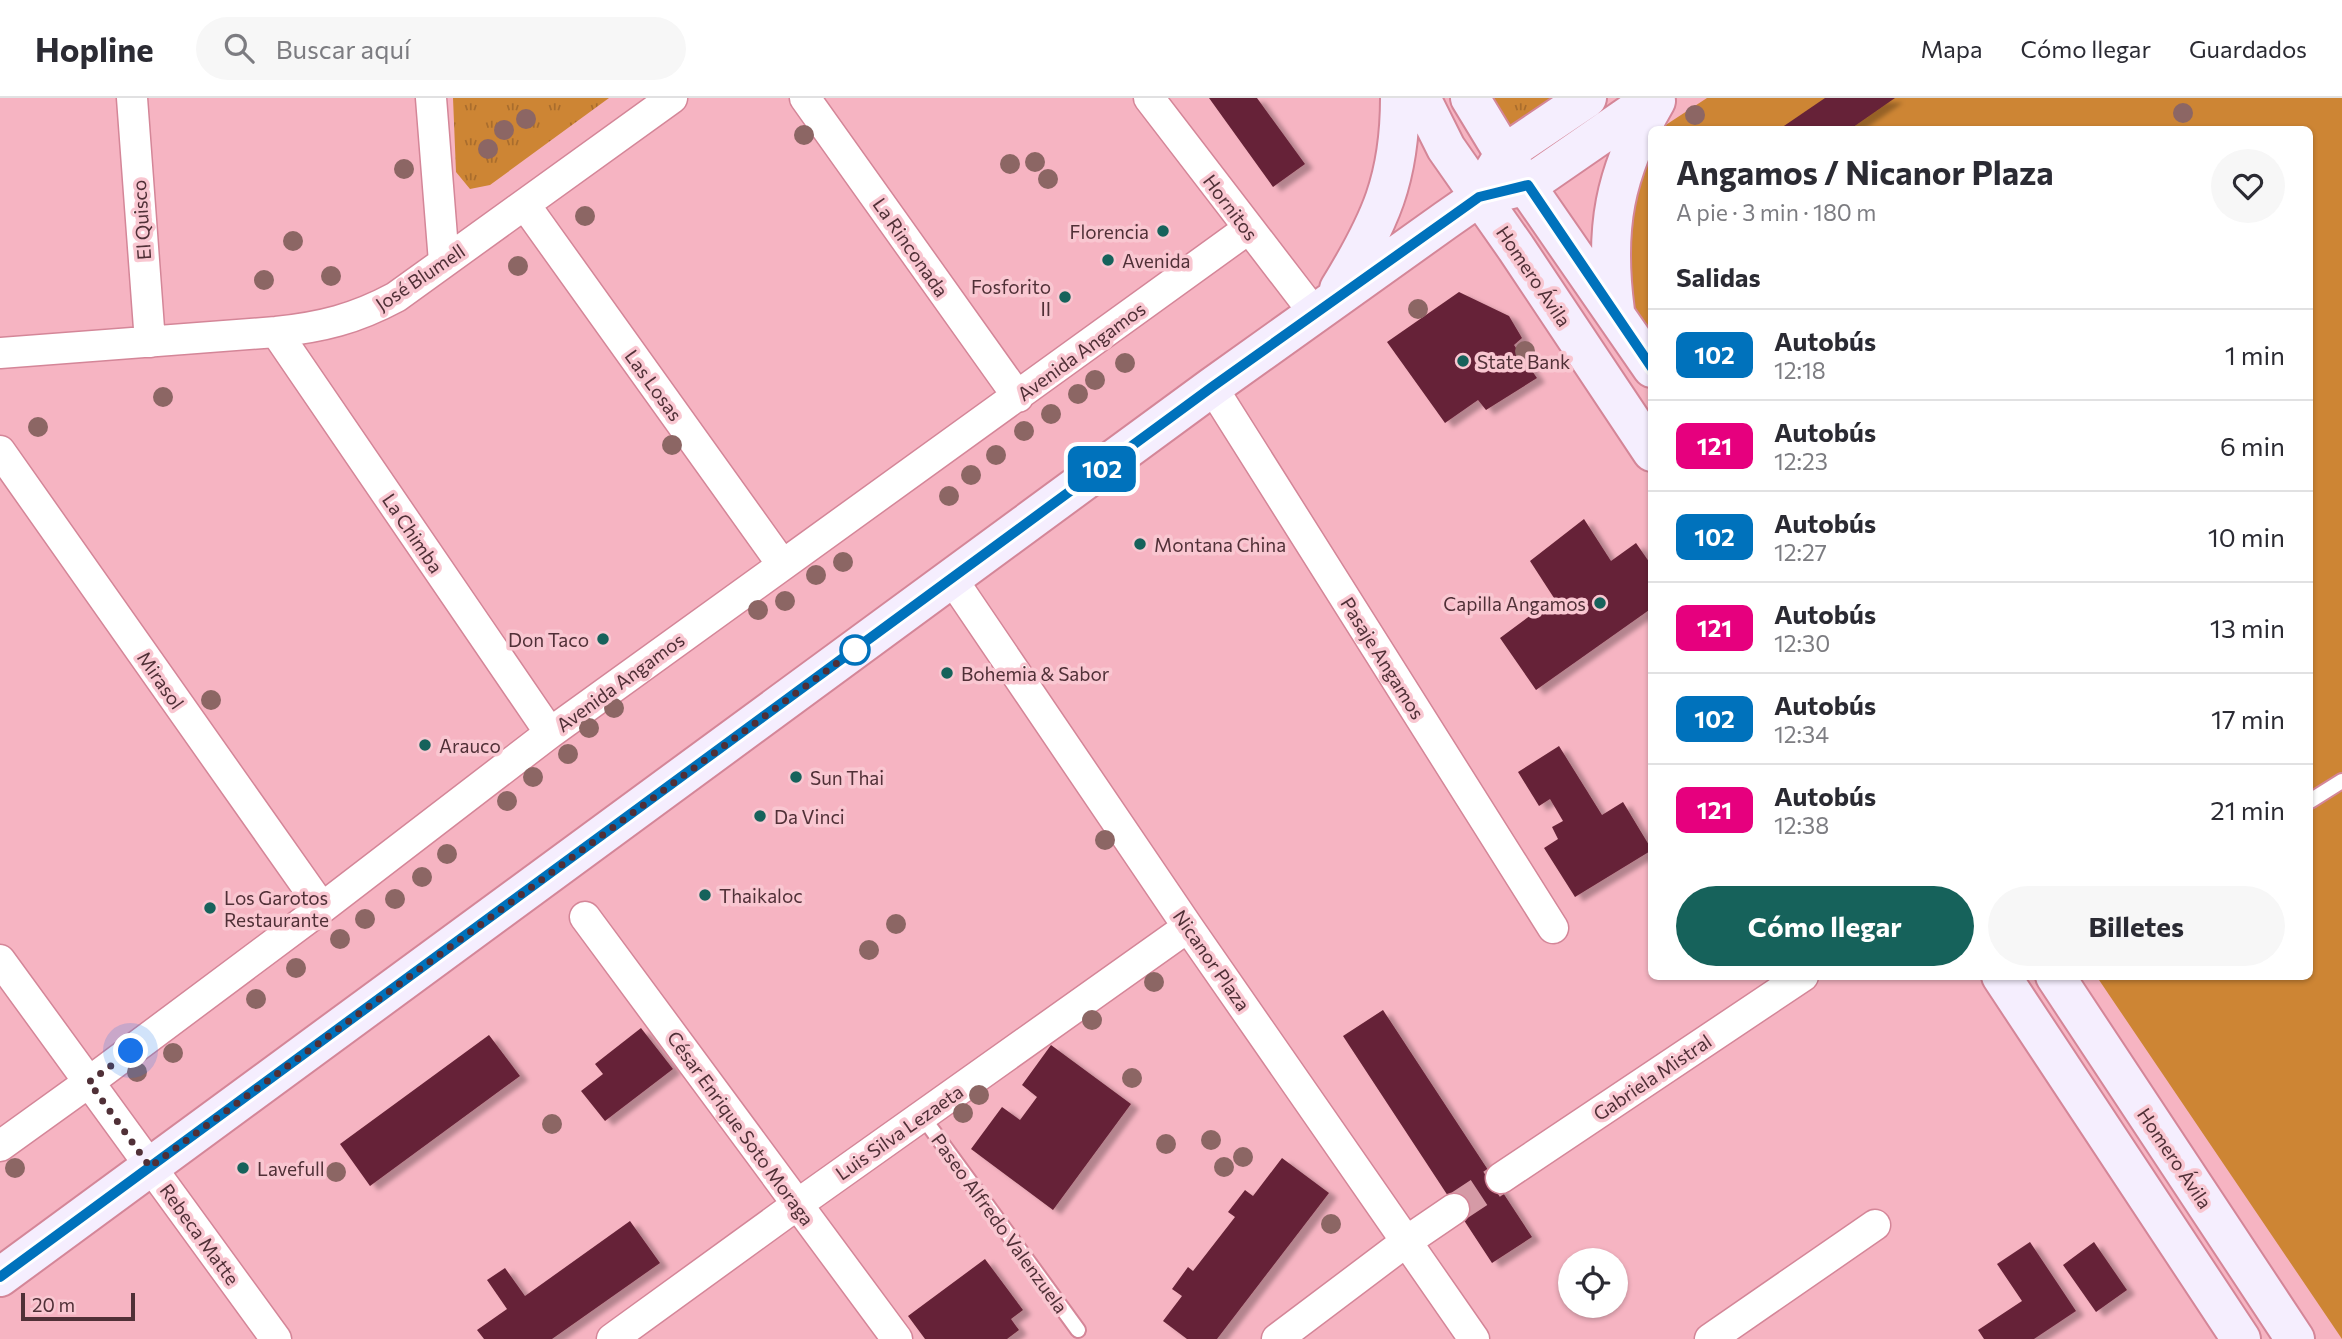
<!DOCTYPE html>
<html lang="es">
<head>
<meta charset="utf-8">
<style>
  body { margin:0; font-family:Commissioner,sans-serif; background:#f7f7f7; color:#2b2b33; height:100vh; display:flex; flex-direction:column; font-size:26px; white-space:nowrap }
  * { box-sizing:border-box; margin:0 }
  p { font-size:23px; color:#7c7c81 }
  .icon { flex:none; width:38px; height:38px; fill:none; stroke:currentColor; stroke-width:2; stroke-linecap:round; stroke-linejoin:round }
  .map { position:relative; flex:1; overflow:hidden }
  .details { position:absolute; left:1648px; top:28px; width:665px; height:854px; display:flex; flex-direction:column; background:#fff; border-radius:10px; box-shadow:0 2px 5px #0004 }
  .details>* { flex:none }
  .badge { padding:0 14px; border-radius:10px; font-size:24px; line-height:46px }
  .controls { position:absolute; left:1558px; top:1150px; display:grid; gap:14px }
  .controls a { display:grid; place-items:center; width:70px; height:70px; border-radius:50%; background:#fff; box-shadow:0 2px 5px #0004; font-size:35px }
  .scale { position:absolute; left:21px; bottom:18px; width:114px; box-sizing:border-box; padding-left:7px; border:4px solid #503037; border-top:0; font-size:19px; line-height:24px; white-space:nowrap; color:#503037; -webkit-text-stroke:5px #f9c7d1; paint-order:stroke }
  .you { position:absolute; width:35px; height:35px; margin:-18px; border:5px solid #fff; border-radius:50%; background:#1a73e8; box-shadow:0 0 0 10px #1a73e833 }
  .map>.badge { position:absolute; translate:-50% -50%; box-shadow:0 0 0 4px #fff }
  h2 { padding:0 28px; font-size:26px; line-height:63px }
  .round { display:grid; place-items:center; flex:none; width:74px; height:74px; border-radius:37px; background:#f7f7f7 }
  .overview { display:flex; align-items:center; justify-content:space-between; height:119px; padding:0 28px }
  h1 { font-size:33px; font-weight:700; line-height:52px }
  .button { display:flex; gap:14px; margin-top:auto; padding:14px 28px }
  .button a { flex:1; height:80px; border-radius:42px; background:#16625b; color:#fff; font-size:28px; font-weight:700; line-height:80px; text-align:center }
  .button a+a { background:#f7f7f7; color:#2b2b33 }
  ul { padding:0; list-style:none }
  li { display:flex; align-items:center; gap:21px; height:91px; padding:0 28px; border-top:2px solid #e1e1e2 }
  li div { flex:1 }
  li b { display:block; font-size:26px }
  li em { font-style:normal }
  li .badge { min-width:77px; font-weight:700; text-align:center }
  header { display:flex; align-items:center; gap:42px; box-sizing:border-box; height:98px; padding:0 35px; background:#fff; border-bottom:2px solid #e1e1e2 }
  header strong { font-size:33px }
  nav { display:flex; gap:38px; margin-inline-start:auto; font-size:24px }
  .search { width:490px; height:63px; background:#f7f7f7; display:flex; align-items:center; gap:18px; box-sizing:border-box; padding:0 24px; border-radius:38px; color:#7c7c81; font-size:26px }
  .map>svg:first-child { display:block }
</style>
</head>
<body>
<header>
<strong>Hopline</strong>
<div class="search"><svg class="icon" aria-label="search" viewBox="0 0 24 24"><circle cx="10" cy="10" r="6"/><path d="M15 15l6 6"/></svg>Buscar aquí</div>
<nav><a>Mapa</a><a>Cómo llegar</a><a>Guardados</a></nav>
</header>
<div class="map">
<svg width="2342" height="1241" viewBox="0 0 2342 1241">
  <defs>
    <pattern id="park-tufts" width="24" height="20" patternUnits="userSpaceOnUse" patternTransform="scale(1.75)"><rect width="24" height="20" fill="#cd8534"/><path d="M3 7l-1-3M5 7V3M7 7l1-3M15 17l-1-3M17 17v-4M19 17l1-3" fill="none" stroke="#a96d2d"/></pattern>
    <filter id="shadow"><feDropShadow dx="8" dy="4.5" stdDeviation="2" flood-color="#0004"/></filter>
  </defs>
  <rect width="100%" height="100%" fill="#f6b4c2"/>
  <!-- park -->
  <path fill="url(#park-tufts)" d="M453 0H609L490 87 470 91 456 74Z
    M1485 0H1552L1505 32Z"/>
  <!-- garden -->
  <path fill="#cd8534" d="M1707 0H2342V1241L2097 879 2310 878V32H1658Z
    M1652 42V234L1630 203 1628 110Z"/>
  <!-- building -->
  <path fill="#662437" filter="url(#shadow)" d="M1209 0H1257L1305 66 1273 89Z
    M1825 0H1895L1849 32H1778Z
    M1459 194 1509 218 1522 240 1514 247 1537 280 1486 312 1478 302 1445 325 1387 244Z
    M1584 421 1611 463 1636 445 1652 468V510L1536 592 1500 540 1554 500 1530 463Z
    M1559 648 1602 717 1623 704 1652 752 1575 799 1544 750 1558 741 1552 729 1563 723 1550 701 1539 708 1518 674Z
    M1383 912 1532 1139 1492 1165 1343 938Z
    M641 930 673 971 605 1023 581 993 603 976 595 966Z
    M489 937 520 978 370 1088 340 1046Z
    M1051 947 1131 1006 1053 1112 971 1051 1002 1009 1020 1022 1037 999 1022 987Z
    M1282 1060 1329 1095 1217 1241H1187L1163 1223 1182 1198 1172 1191 1188 1169 1193 1173 1235 1119 1228 1114 1245 1092 1253 1098Z
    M630 1123 660 1165 552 1241H484L477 1232 507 1211 487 1182 505 1170 525 1198Z
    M2030 1144 2076 1213 2034 1241H1984L1978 1232 2022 1203 1997 1166Z
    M2094 1144 2127 1192 2096 1214 2063 1167Z
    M985 1161 1023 1212 1011 1221 1019 1232 1007 1241H925L908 1218Z"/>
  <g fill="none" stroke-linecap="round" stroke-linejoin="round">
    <!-- minor-tunnel -->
    <path stroke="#d59aa6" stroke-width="30" stroke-dasharray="30 15" stroke-linecap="butt" d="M1454 1111 1501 1080"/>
    <!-- service casing -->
    <g stroke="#d48698" stroke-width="18">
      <path id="service" d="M2310 703 2342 683
        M922 1018 1078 1232"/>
    </g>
    <!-- minor casing -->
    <g stroke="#d48698" stroke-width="33">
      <path id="minor" d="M132 0 150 244
        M431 0 444 164
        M805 0 1018 299
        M1149 0 1315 216
        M525 107 782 466
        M276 234 550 635
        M0 255 276 234C322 229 355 221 396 199L672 0
        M1212 289 1553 830
        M0 353 322 810
        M952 481 1188 829 1474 1241
        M585 819 897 1241
        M0 862 276 1241
        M0 1048 89 984 322 810 550 635 1248 131
        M1501 1080 1803 878
        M612 1241 798 1106 1188 829
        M1277 1241 1407 1143 1454 1111
        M1710 1241 1875 1127"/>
    </g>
    <!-- secondary casing -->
    <g stroke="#d48698" stroke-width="42">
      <path id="secondary" d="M1421 0 1446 50 1516 150 1652 354
        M1470 0 1504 56 1652 270
        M1492 76 1504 56 1587 0
        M1339 191C1380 124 1400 81 1400 0
        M1615 213C1604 131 1614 75 1656 3
        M2001 878 2241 1241
        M2055 878 2295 1241
        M0 1179 1212 289 1446 122 1479 99 1528 87 1654 0"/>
    </g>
    <!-- service -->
    <use href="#service" stroke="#fff" stroke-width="14"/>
    <!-- minor -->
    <use href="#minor" stroke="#fff" stroke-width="30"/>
    <!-- secondary -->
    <use href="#secondary" stroke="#f5eefe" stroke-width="38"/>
  </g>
  <!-- trees -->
  <g fill="#8c6664">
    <circle cx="2183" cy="15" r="10"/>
    <circle cx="1695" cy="17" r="10"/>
    <circle cx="526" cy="21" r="10"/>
    <circle cx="504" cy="32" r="10"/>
    <circle cx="804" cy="37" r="10"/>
    <circle cx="488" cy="51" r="10"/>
    <circle cx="1035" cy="64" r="10"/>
    <circle cx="1010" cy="66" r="10"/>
    <circle cx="404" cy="71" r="10"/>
    <circle cx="1048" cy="81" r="10"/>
    <circle cx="585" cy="118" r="10"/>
    <circle cx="293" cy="143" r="10"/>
    <circle cx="518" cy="168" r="10"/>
    <circle cx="331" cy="178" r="10"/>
    <circle cx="264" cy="182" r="10"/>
    <circle cx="1418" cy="211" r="10"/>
    <circle cx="1525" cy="253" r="10"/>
    <circle cx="1125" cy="265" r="10"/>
    <circle cx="1095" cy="282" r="10"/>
    <circle cx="1078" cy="296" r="10"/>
    <circle cx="163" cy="299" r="10"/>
    <circle cx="1051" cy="316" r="10"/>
    <circle cx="38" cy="329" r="10"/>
    <circle cx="1024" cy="333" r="10"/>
    <circle cx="672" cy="347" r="10"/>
    <circle cx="996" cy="357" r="10"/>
    <circle cx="971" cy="377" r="10"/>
    <circle cx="949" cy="398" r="10"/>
    <circle cx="843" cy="464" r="10"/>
    <circle cx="816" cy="477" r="10"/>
    <circle cx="785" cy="503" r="10"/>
    <circle cx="758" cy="512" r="10"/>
    <circle cx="211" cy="602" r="10"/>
    <circle cx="614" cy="610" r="10"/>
    <circle cx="589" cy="630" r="10"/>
    <circle cx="568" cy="656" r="10"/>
    <circle cx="533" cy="679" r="10"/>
    <circle cx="507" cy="703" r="10"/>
    <circle cx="1105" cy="742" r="10"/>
    <circle cx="447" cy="756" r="10"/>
    <circle cx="422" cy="779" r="10"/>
    <circle cx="395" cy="801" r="10"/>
    <circle cx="365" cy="821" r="10"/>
    <circle cx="896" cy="826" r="10"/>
    <circle cx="340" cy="841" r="10"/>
    <circle cx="869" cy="852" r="10"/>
    <circle cx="296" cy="870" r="10"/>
    <circle cx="1154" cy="884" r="10"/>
    <circle cx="256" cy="901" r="10"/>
    <circle cx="1092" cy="922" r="10"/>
    <circle cx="173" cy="955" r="10"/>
    <circle cx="137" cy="974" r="10"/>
    <circle cx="1132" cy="980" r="10"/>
    <circle cx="979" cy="997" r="10"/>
    <circle cx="963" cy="1015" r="10"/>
    <circle cx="552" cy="1026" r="10"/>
    <circle cx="1211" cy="1042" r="10"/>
    <circle cx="1166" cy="1046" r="10"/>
    <circle cx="1243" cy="1059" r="10"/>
    <circle cx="1224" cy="1069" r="10"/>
    <circle cx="15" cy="1070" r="10"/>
    <circle cx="336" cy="1074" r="10"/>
    <circle cx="1331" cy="1126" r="10"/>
  </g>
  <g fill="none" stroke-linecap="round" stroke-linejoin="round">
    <!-- line casing -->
    <g stroke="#fff" stroke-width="16">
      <path id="line" d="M0 1179 1212 289 1479 99 1528 87 1652 270"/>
    </g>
    <!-- line -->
    <use href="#line" stroke="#0072bc" stroke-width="10"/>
    <!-- walk -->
    <path stroke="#503037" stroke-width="7" stroke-dasharray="0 12.6" d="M131 953 89 984 150 1069 863 546 855 552"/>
  </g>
  <!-- markers -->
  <g fill="#16625b" stroke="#f9c7d1" stroke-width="2.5">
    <circle cx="1163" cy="133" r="7"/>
    <circle cx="1108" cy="162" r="7"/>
    <circle cx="1065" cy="199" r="7"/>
    <circle cx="1463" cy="263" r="7"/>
    <circle cx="1140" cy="446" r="7"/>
    <circle cx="1600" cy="505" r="7"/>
    <circle cx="603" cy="541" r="7"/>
    <circle cx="947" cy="575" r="7"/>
    <circle cx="425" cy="647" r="7"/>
    <circle cx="796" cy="679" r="7"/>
    <circle cx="760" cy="718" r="7"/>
    <circle cx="705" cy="797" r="7"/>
    <circle cx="210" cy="810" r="7"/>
    <circle cx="243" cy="1070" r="7"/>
  </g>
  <circle fill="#fff" stroke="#0072bc" stroke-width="3.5" cx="855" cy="552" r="14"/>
  <g text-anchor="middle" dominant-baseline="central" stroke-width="7" stroke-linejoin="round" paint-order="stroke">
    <!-- street labels -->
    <g font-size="19" fill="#503037" stroke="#f9c7d1">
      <text transform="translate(1231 109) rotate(53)">Hornitos</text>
      <text transform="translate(141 122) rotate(-94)">El Quisco</text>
      <text transform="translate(911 149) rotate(55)">La Rinconada</text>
      <text transform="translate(1534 178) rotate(56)">Homero Ávila</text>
      <text transform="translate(420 179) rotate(-34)">José Blumell</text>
      <text transform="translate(1081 253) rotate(-36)">Avenida Angamos</text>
      <text transform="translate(654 287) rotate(54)">Las Losas</text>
      <text transform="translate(413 435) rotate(56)">La Chimba</text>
      <text transform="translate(1383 560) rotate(58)">Pasaje Angamos</text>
      <text transform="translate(161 582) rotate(55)">Mirasol</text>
      <text transform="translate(620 584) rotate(-36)">Avenida Angamos</text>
      <text transform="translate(1212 862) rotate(55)">Nicanor Plaza</text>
      <text transform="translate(1652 979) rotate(-34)">Gabriela Mistral</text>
      <text transform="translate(741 1030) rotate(54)">César Enrique Soto Moraga</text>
      <text transform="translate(899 1034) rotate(-35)">Luis Silva Lezaeta</text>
      <text transform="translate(2175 1060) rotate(56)">Homero Ávila</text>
      <text transform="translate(1000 1125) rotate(54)">Paseo Alfredo Valenzuela</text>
      <text transform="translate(200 1136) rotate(54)">Rebeca Matte</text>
    </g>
    <!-- poi labels -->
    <g font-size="19" fill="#503037" stroke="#f9c7d1" text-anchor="start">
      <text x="1149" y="133" text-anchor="end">Florencia</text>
      <text x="1122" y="162">Avenida</text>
      <text x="1051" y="188" text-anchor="end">Fosforito<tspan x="1051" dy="22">II</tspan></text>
      <text x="1477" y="263">State Bank</text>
      <text x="1154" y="446">Montana China</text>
      <text x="1586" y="505" text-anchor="end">Capilla Angamos</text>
      <text x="589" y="541" text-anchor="end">Don Taco</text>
      <text x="961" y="575">Bohemia &amp; Sabor</text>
      <text x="439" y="647">Arauco</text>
      <text x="810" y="679">Sun Thai</text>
      <text x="774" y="718">Da Vinci</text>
      <text x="719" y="797">Thaikaloc</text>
      <text x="224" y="799">Los Garotos<tspan x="224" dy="22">Restaurante</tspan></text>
      <text x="257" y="1070">Lavefull</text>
    </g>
  </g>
</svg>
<div class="controls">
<a><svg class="icon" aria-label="locate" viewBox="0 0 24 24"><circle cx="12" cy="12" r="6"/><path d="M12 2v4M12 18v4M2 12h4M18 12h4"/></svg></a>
</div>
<div class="scale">20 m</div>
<div class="you" style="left:131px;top:953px"></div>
<b class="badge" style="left:1102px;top:371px;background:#0072bc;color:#fff">102</b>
<section class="details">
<div class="overview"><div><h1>Angamos / Nicanor Plaza</h1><p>A pie · 3 min · 180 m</p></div><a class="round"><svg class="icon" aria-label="heart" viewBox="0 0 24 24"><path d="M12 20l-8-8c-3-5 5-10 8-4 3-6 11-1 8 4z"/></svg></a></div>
<h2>Salidas</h2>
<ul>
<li><span class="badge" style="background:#0072bc;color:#fff">102</span><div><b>Autobús</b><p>12:18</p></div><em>1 min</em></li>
<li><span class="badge" style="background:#e6007e;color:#fff">121</span><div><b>Autobús</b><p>12:23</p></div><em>6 min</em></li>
<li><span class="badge" style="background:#0072bc;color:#fff">102</span><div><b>Autobús</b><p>12:27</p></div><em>10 min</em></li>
<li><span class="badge" style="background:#e6007e;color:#fff">121</span><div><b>Autobús</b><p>12:30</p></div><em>13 min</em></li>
<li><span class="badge" style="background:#0072bc;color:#fff">102</span><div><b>Autobús</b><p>12:34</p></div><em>17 min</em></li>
<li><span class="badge" style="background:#e6007e;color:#fff">121</span><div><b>Autobús</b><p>12:38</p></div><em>21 min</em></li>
</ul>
<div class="button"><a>Cómo llegar</a><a>Billetes</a></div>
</section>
</div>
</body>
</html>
